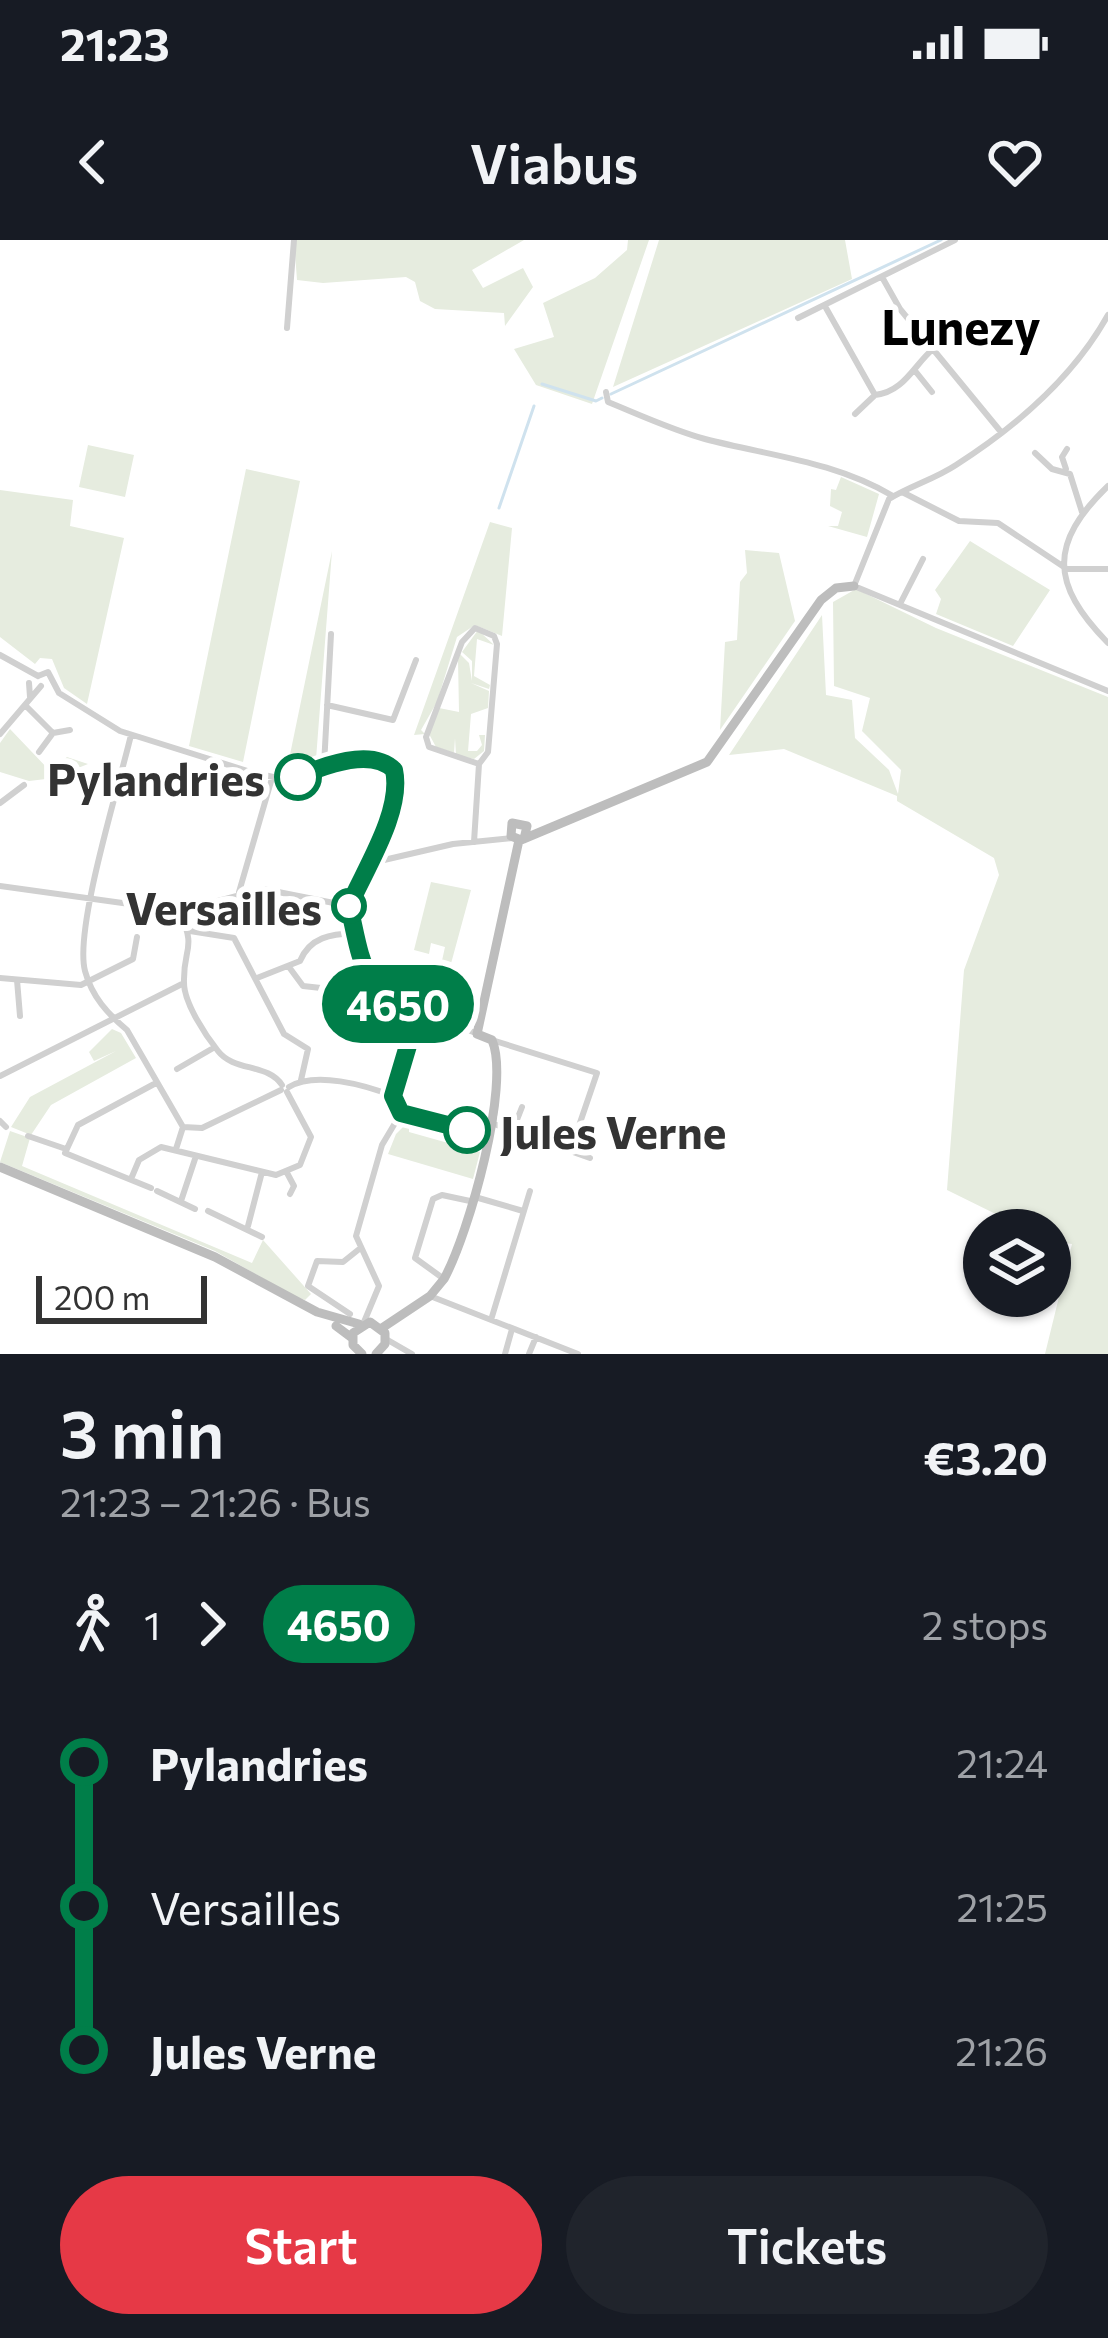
<!DOCTYPE html>
<html lang="en">
<head>
<meta charset="utf-8">
<style>
  body { margin:0; font-family:Commissioner,sans-serif; background:#20242c; color:#f1f3f6; height:100vh; display:flex; flex-direction:column; font-size:45px; white-space:nowrap }
  * { box-sizing:border-box; margin:0 }
  p { font-size:39px; color:#9ea1a6 }
  .icon { flex:none; width:66px; height:66px; fill:none; stroke:currentColor; stroke-width:2; stroke-linecap:round; stroke-linejoin:round }
  .map { position:relative; height:1114px; overflow:hidden }
  .details { display:flex; flex-direction:column; background:#171b24; flex:1 }
  .details>* { flex:none }
  .badge { padding:0 24px; border-radius:39px; font-size:42px; line-height:78px }
  .fabs { position:absolute; left:963px; top:969px; display:grid; gap:24px }
  .fabs a { display:grid; place-items:center; width:108px; height:108px; border-radius:50%; background:#171b24; box-shadow:0 3px 9px #0004; font-size:60px }
  .scale { position:absolute; left:36px; bottom:30px; width:171px; box-sizing:border-box; padding-left:12px; border:6px solid #333; border-top:0; font-size:33px; line-height:42px; white-space:nowrap; color:#333; -webkit-text-stroke:9px #fff; paint-order:stroke }
  .map>.badge { position:absolute; translate:-50% -50%; box-shadow:0 0 0 6px #fff }
  .legs { display:flex; align-items:center; gap:18px; height:132px; padding:0 60px; font-size:39px }
  .legs p { margin-inline-start:auto }
  .summary { display:flex; align-items:center; justify-content:space-between; height:204px; padding:0 60px }
  h1 { font-size:66px; font-weight:600; line-height:90px }
  .primary-button { display:flex; gap:24px; margin-top:auto; padding:24px 60px }
  .primary-button a { flex:1; height:138px; border-radius:72px; background:#e63946; color:#fff; font-size:48px; font-weight:600; line-height:138px; text-align:center }
  .primary-button a+a { background:#20242c; color:#f1f3f6 }
  ul { padding:0 60px; list-style:none }
  li { display:flex; align-items:center; gap:42px; height:144px; font-size:45px }
  li i { display:grid; place-items:center; width:18px; height:100%; margin:0 15px; background:currentColor }
  li i::after { content:''; width:30px; height:30px; margin:-15px; border:9px solid; border-radius:50%; background:#171b24 }
  li p { margin-inline-start:auto }
  li:first-child i { background:linear-gradient(#0000 50%,currentColor 0) }
  li:last-child i { background:linear-gradient(currentColor 50%,#0000 0) }
  .status { display:flex; justify-content:space-between; align-items:center; height:84px; padding:0 60px; background:#171b24; direction:ltr }
  .status svg { height:33px; fill:currentColor }
  header { display:flex; justify-content:space-between; align-items:center; height:156px; padding:0 60px; background:#171b24; font-size:54px; font-weight:600 }
  .map>svg:first-child { display:block }
</style>
</head>
<body>
<div class="status"><b>21:23</b><svg viewBox="0 0 49 12"><path d="M0 12V9h3v3zM5 12V6h3v6zM10 12V3h3v9zM15 12V0h3v12zM26 1h20v11H26zM47 4h2v5h-2z"/></svg></div>
<header><svg class="icon" aria-label="back" viewBox="0 0 24 24"><path d="M15 5l-7 7 7 7"/></svg>Viabus<svg class="icon" aria-label="heart" viewBox="0 0 24 24"><path d="M12 20l-8-8c-3-5 5-10 8-4 3-6 11-1 8 4z"/></svg></header>
<div class="map">
<svg width="1108" height="1114" viewBox="0 0 1108 1114">
  <rect width="100%" height="100%" fill="#fff"/>
  <!-- green -->
  <path fill="#e6ecdf" d="M294 0H524L472 30 483 48 523 28 533 47 505 86 504 73 435 69 420 61 415 42 406 37 323 43 297 40Z
    M628 0H649L592 164 536 145 514 109 554 97 543 63 595 38 627 10Z
    M659 0H845L852 39 613 147Z
    M88 205 134 215 125 257 79 247Z
    M246 229 300 241 243 522 189 506Z
    M841 237 879 254 867 297 828 286H838L842 272 830 266 831 249 836 250Z
    M0 250 73 260 70 286 124 298 87 464 64 448 52 419 40 418 35 424 0 397Z
    M490 282 512 288 502 396 475 385 457 397 437 462 421 490 425 494 414 495Z
    M970 301 1050 350 1013 406 936 374 941 359 935 350Z
    M745 310 779 313 795 381 720 490 725 402 737 400 740 342 747 333Z
    M332 311 316 519 286 534Z
    M856 349 936 388 1108 457V1114H1045L1072 1004 1050 1001V990H1028L947 950 964 730 999 635 994 618 897 561V556L784 509 729 515 822 375 826 455 852 460 855 498 889 530 898 554 901 530 862 491 870 458 834 446 833 362Z
    M478 390 494 405 477 399 474 436 490 445 489 449 471 443 489 451 488 468 471 474 468 511H477L482 505 479 495H485L484 511 474 519 456 515 455 498 454 513 436 507 429 494 439 468 459 472 458 420 460 414 469 423 472 441V421L462 412Z
    M10 489 50 531 67 517 88 524 58 536 55 548 46 539 29 541 0 532V503Z
    M431 642 471 650 446 742 438 739 445 707 431 703 429 714 414 710Z
    M112 789 121 793 136 818 51 865 31 895 11 887 30 857 116 811 94 821 89 812Z
    M409 881V892L480 912 473 939 388 914 396 894Z
    M10 891 30 898 22 926 252 1023 263 1000 311 1054 305 1060 294 1056 215 1011 0 922Z"/>
  <g fill="none" stroke-linecap="round" stroke-linejoin="round">
    <!-- stream -->
    <path stroke="#cfe2ee" stroke-width="3" d="M542 144 596 161 602 158
      M611 154 941 0
      M499 268 534 166"/>
    <!-- street -->
    <path stroke="#d0d0d0" stroke-width="6" d="M882 37 900 69 1001 192
      M826 68 875 155C904 152 914 125 933 109
      M1108 75C1073 138 1017 186 956 225 935 239 910 246 889 259L854 346 1108 451
      M798 78 955 0
      M287 88 294 0
      M916 132 932 152
      M606 152 608 162C640 175 672 190 705 199 770 216 833 221 893 256
      M855 174 875 155
      M1035 213 1052 229 1070 234 1082 272
      M1066 229 1062 217 1067 209
      M1108 246C1049 303 1050 344 1108 403
      M902 252 959 281 998 283 1067 329H1108
      M900 364 923 319
      M0 415 38 436
      M38 436 48 432 59 453 120 491 254 533 288 540 322 526 385 521 396 537 382 586 383 620
      M29 443 30 457
      M327 465 393 480 416 420
      M26 466 53 493 39 512
      M53 493 70 490
      M0 494 41 446
      M131 495C119 546 74 689 85 731 92 757 108 774 127 790L183 887 202 888 281 850
      M324 526 331 394
      M0 563 24 545
      M474 602 479 524 488 512 497 404 494 396 475 388 462 402 426 497 429 507 479 524
      M380 613 349 666C371 766 383 760 476 793
      M371 623 453 604 513 598
      M0 646 180 671 263 649 349 666
      M239 652 272 538
      M180 671C197 712 183 706 184 743 184 763 206 796 218 811 234 832 268 823 282 845
      M190 691 234 698 284 794 308 809 301 840
      M289 727 303 746 321 748
      M0 738 81 745 133 719 137 697
      M257 738 300 721C310 697 331 694 355 693
      M17 740 20 776
      M492 800 597 833 570 912
      M177 829 215 807
      M0 836 184 743
      M289 847C315 831 365 845 393 856
      M401 873 393 856 418 772
      M401 873 487 896
      M0 881 6 887
      M494 884 590 918
      M513 890 522 867
      M28 896 66 909
      M176 909 183 887
      M286 931 294 946 290 954
      M131 939 139 920 161 907 276 935 300 925 311 897 287 852
      M151 948 65 913 78 885 156 843
      M157 951 195 969
      M475 957 523 971
      M181 961 195 919
      M208 971 262 997
      M248 986 262 932
      M444 1039 415 1018 433 959 442 955 470 961
      M430 1056 578 1114
      M350 1074 308 1046 317 1021 343 1022 358 1010
      M491 1080 530 951
      M364 1082 379 1046 356 996 382 905 401 873
      M386 1099 412 1114
      M505 1114 512 1089
      M529 1114 536 1097"/>
    <!-- secondary -->
    <path stroke="#bdbdbd" stroke-width="9" d="M524 599 527 586 512 583 511 596 521 600 707 522 821 360 836 348 854 346
      M0 927 215 1017 317 1072 359 1084
      M336 1086 352 1098
      M382 1088 430 1056 444 1039C469 993 511 845 492 800L477 794 519 600
      M362 1114 353 1105V1093L370 1082 385 1093V1104L376 1114"/>
  </g>
  <g fill="none" stroke-linecap="round" stroke-linejoin="round">
    <!-- line-1 casing -->
    <g stroke="#fff" stroke-width="27">
      <path id="line-1" d="M298 537C323 526 371 507 394 530 403 571 365 629 349 666 362 722 360 748 418 772L393 856 401 873 467 890"/>
    </g>
    <!-- line-1 -->
    <use href="#line-1" stroke="#007e49" stroke-width="18"/>
  </g>
  <!-- markers -->
  <g fill="#fff" stroke="#007e49" stroke-width="6">
    <circle cx="298" cy="537" r="21"/>
    <circle cx="349" cy="666" r="15"/>
    <circle cx="467" cy="890" r="21"/>
  </g>
  <g text-anchor="middle" dominant-baseline="central" stroke-width="12" stroke-linejoin="round" paint-order="stroke">
    <!-- stop labels -->
    <g font-size="45" font-weight="bold" fill="#333" stroke="#fff" text-anchor="end">
      <text x="265" y="537">Pylandries</text>
      <text x="322" y="666">Versailles</text>
      <text x="500" y="890" text-anchor="start">Jules Verne</text>
    </g>
    <!-- neighbourhood labels -->
    <g font-size="48" font-weight="bold" fill="#000" stroke="#fff">
      <text x="961" y="85">Lunezy</text>
    </g>
  </g>
</svg>
<div class="fabs">
<a><svg class="icon" aria-label="layers" viewBox="0 0 24 24"><path d="M12 4l9 5-9 5-9-5zM3 14l9 5 9-5"/></svg></a>
</div>
<div class="scale">200 m</div>
<b class="badge" style="left:398px;top:764px;background:#007e49;color:#fff">4650</b>
</div>
<section class="details">
<div class="summary"><div><h1>3 min</h1><p>21:23 – 21:26 · Bus</p></div><b>€3.20</b></div>
<div class="legs"><svg class="icon" aria-label="walk" viewBox="0 0 24 24"><circle cx="13" cy="4" r="2"/><path d="M13 8l-2 6 4 7M11 14l-3 7M7 12l3-4h3l4 4"/></svg>1<svg class="icon" aria-label="forward" viewBox="0 0 24 24"><path d="M9 5l7 7-7 7"/></svg><b class="badge" style="background:#007e49;color:#fff">4650</b><p>2 stops</p></div>
<ul>
<li><i style="color:#007e49"></i><b>Pylandries</b><p>21:24</p></li>
<li><i style="color:#007e49"></i><span>Versailles</span><p>21:25</p></li>
<li><i style="color:#007e49"></i><b>Jules Verne</b><p>21:26</p></li>
</ul>
<div class="primary-button"><a>Start</a><a>Tickets</a></div>
</section>
</body>
</html>
